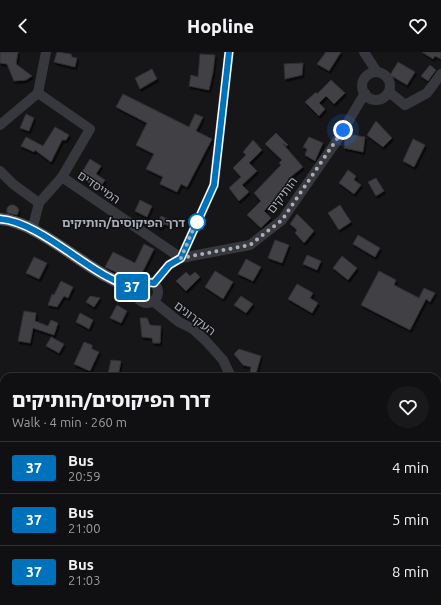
<!DOCTYPE html>
<html lang="en">
<head>
<meta charset="utf-8">
<style>
  body { margin:0; font-family:Ubuntu,"Noto Sans Hebrew",sans-serif; background:#19191b; color:#f1f3f6; height:100vh; display:flex; flex-direction:column; font-size:15px; white-space:nowrap }
  * { box-sizing:border-box; margin:0 }
  p { font-size:13px; color:#9c9d9f }
  .icon { flex:none; width:22px; height:22px; fill:none; stroke:currentColor; stroke-width:2; stroke-linecap:round; stroke-linejoin:round }
  .map { position:relative; flex:1; overflow:hidden }
  .details { position:absolute; left:0px; top:321px; width:441px; height:232px; display:flex; flex-direction:column; background:#101012; border-radius:12px 12px 0 0; box-shadow:0 1px 3px #0004,0 0 0 1px #303032 }
  .details>* { flex:none }
  .badge { padding:0 8px; border-radius:3px; font-size:14px; line-height:26px }
  .you { position:absolute; width:20px; height:20px; margin:-10px; border:3px solid #fff; border-radius:50%; background:#1a73e8; box-shadow:0 0 0 6px #1a73e833 }
  .map>.badge { position:absolute; translate:-50% -50%; box-shadow:0 0 0 2px #fff }
  .round { display:grid; place-items:center; flex:none; width:42px; height:42px; border-radius:21px; background:#19191b }
  .headline { display:flex; align-items:center; justify-content:space-between; height:68px; padding:0 12px }
  h1 { font-size:19px; font-weight:800; line-height:30px }
  ul { padding:0; list-style:none }
  li { display:flex; align-items:center; gap:12px; height:52px; padding:0 12px; border-top:1px solid #303032 }
  li div { flex:1 }
  li b { display:block; font-size:15px }
  li em { font-style:normal }
  li .badge { min-width:44px; font-weight:700; text-align:center }
  header { display:flex; justify-content:space-between; align-items:center; height:52px; padding:0 12px; background:#101012; font-size:18px; font-weight:800 }
  .map>svg:first-child { display:block }
</style>
</head>
<body>
<header><svg class="icon" aria-label="back" viewBox="0 0 24 24"><path d="M15 5l-7 7 7 7"/></svg>Hopline<svg class="icon" aria-label="heart" viewBox="0 0 24 24"><path d="M12 20l-8-8c-3-5 5-10 8-4 3-6 11-1 8 4z"/></svg></header>
<div class="map">
<svg width="441" height="553" viewBox="0 0 441 553">
  <defs>
    <filter id="shadow"><feDropShadow dx="1.5" dy="2.5" stdDeviation="0" flood-color="#0009"/></filter>
  </defs>
  <rect width="100%" height="100%" fill="#161618"/>
  <!-- building -->
  <path fill="#404145" stroke="#303034" filter="url(#shadow)" d="M0 0H18L16 12 32 24 26 28 14 29 7 12 0 11Z
    M57 0 71 2 72 5 77 6 75 15 54 10Z
    M326 0H341L329 19 317 12Z
    M422 0H441V7L435 4 433 7Z
    M200 2 215 3 213 20 209 38 189 34 191 23 198 25Z
    M398 10 415 20 407 33 390 23Z
    M303 11 302 23 285 27 284 12Z
    M430 13 436 18 428 29 421 24Z
    M152 17 157 27 140 37 135 26Z
    M331 28 345 41 334 52 326 44 319 51 325 57 319 64 305 50 316 40 317 42Z
    M123 42 189 75 195 62 203 65 196 79 212 87 187 135 181 132 177 140 160 132 163 125 146 117 154 102 136 93 147 71 116 55Z
    M26 62 34 66 29 79 20 76Z
    M376 69 392 86 383 95 367 83Z
    M55 75 69 83 66 88H62L51 110 35 98 34 100 21 94 26 85 43 94Z
    M276 81 288 93 287 94 283 92 303 115 288 127 291 130 264 159 271 166 261 176 247 163 261 149 254 141 281 113 279 111 282 108 265 92Z
    M348 82 365 85 363 100 344 96 345 87Z
    M309 85 323 91 315 109 305 103 307 97 303 95Z
    M413 87 425 93 414 115 403 109Z
    M253 88 262 98 249 111 257 119 242 133 249 140 239 149 229 136 241 125 233 116 246 103 243 100Z
    M90 107 101 114 96 122 105 128 99 137 79 125Z
    M348 118 356 124 354 128 361 133 354 142 339 131Z
    M376 126 384 139 376 144 368 130Z
    M140 148 152 154 147 165 135 159Z
    M10 153H14L17 155 19 158 17 163 7 161V156Z
    M340 153 351 170 339 178 328 161Z
    M297 162 314 179 304 191 295 181 297 178 290 172Z
    M161 164 172 169 169 174 165 172 161 176 156 174Z
    M358 183 380 196 375 205 353 192Z
    M275 188 289 193 282 211 268 206Z
    M144 192 154 197 138 229 122 223 105 215 113 200 135 211Z
    M307 203 321 209 317 218 303 212Z
    M342 204 357 216 348 228 333 216Z
    M34 205 47 211 39 227 26 221Z
    M246 207 261 215 253 229 238 222Z
    M215 219 233 230 223 247 205 235Z
    M379 219 396 228 394 233 419 246 424 236 435 241 430 250 426 247 410 278 361 253Z
    M186 220 190 224 195 220 200 225 186 239 176 229Z
    M61 229 73 235 68 246 64 244 57 255 48 253 52 242 54 243Z
    M297 232 313 241 310 246 318 251 312 261 288 247Z
    M90 244 100 246 94 255 86 250Z
    M241 244 253 252 246 261 234 253Z
    M117 253 127 259 121 271 110 266Z
    M24 259 36 261 35 269 48 274 51 268 58 271 54 283 33 276 30 291 18 289Z
    M80 261 93 268 89 277 76 270Z
    M140 266H147L150 273 161 274 160 291H153L152 286 142 285Z
    M51 285 64 292 59 301 46 294Z
    M84 290 92 293V297L99 300 90 319 74 312Z
    M239 297 261 304 255 325H249L251 315 243 313 234 302Z
    M111 308 121 309 118 324 108 322Z"/>
  <g fill="none" stroke-linecap="round" stroke-linejoin="round">
    <!-- minor -->
    <path stroke="#37383d" stroke-width="10" d="M364 0 377 20
      M362 34a14 14 0 1 1 28 0a14 14 0 1 1-28 0Z
      M389 40 405 53 427 41 441 22
      M0 73 38 41 46 0
      M0 119 13 132 39 151
      M62 125 181 206 250 193 282 168 336 90 365 41
      M32 178 39 151 62 125 90 77 38 41
      M136 240a11 11 0 1 1 22 0a11 11 0 1 1-22 0Z
      M154 231 169 213 181 206 214 133 229 0
      M153 249 179 270 193 277 205 288 223 308 231 325
      M295 549 304 553
      M209 553 210 549"/>
    <!-- major -->
    <path stroke="#53555c" stroke-width="12" d="M0 167C34 169 77 209 108 225 117 230 127 234 137 237"/>
  </g>
  <g fill="none" stroke-linecap="round" stroke-linejoin="round">
    <!-- line casing -->
    <g stroke="#fff" stroke-width="9">
      <path id="line" d="M0 167C34 169 77 209 108 225 117 230 127 234 137 237L140 233 145 230 154 231 169 213 181 206 214 133 229 0"/>
    </g>
    <!-- line -->
    <use href="#line" stroke="#0072bc" stroke-width="6"/>
    <!-- walk -->
    <path stroke="#a8adb8" stroke-width="4" stroke-dasharray="0 7.2" d="M197 170V168L181 206 250 193 260 185 282 168 343 78"/>
  </g>
  <!-- markers -->
  <circle fill="#fff" stroke="#0072bc" stroke-width="2" cx="197" cy="170" r="8"/>
  <g text-anchor="middle" dominant-baseline="central" stroke-width="3" stroke-linejoin="round" paint-order="stroke">
    <!-- street labels -->
    <g font-size="12" fill="#a8adb8" stroke="#111113">
      <text transform="translate(99 135) rotate(34)">המייסדים</text>
      <text transform="translate(282 143) rotate(-53)">הותיקים</text>
      <text transform="translate(195 266) rotate(37)">העקרונים</text>
    </g>
    <!-- stop labels -->
    <g font-size="12" font-weight="bold" fill="#a8adb8" stroke="#111113" text-anchor="end">
      <text x="185" y="170">דרך הפיקוסים/הותיקים</text>
    </g>
  </g>
</svg>
<div class="you" style="left:343px;top:78px"></div>
<b class="badge" style="left:132px;top:235px;background:#0072bc;color:#fff">37</b>
<section class="details">
<div class="headline"><div><h1>דרך הפיקוסים/הותיקים</h1><p>Walk · 4 min · 260 m</p></div><a class="round"><svg class="icon" aria-label="heart" viewBox="0 0 24 24"><path d="M12 20l-8-8c-3-5 5-10 8-4 3-6 11-1 8 4z"/></svg></a></div>
<ul>
<li><span class="badge" style="background:#0072bc;color:#fff">37</span><div><b>Bus</b><p>20:59</p></div><em>4 min</em></li>
<li><span class="badge" style="background:#0072bc;color:#fff">37</span><div><b>Bus</b><p>21:00</p></div><em>5 min</em></li>
<li><span class="badge" style="background:#0072bc;color:#fff">37</span><div><b>Bus</b><p>21:03</p></div><em>8 min</em></li>
</ul>
</section>
</div>
</body>
</html>
